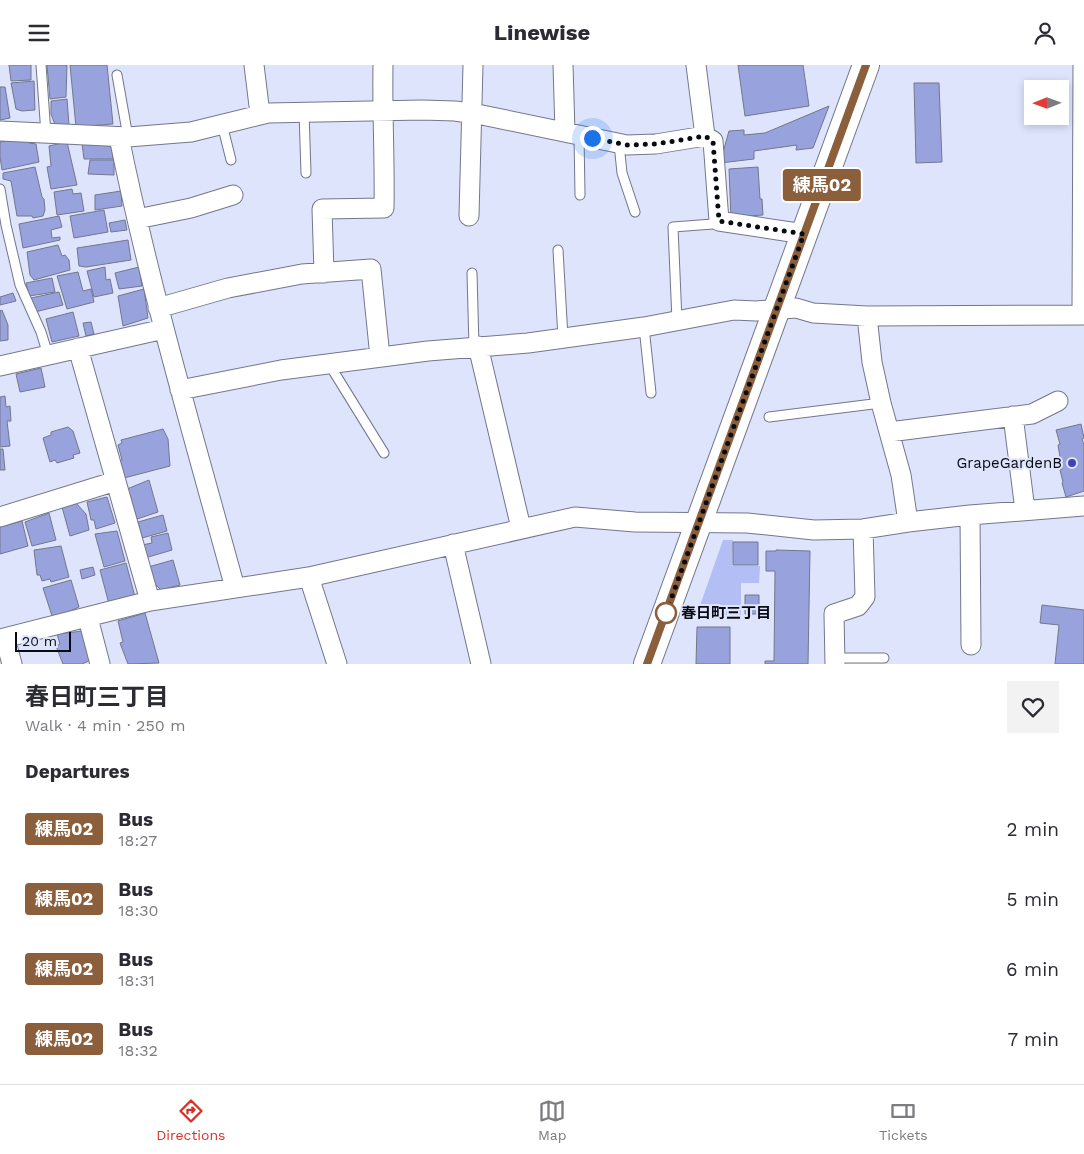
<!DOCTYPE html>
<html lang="en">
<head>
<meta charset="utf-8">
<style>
  body { margin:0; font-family:"Work Sans","Noto Sans JP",sans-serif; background:#f2f2f3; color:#2b2b33; height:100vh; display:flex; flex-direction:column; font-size:19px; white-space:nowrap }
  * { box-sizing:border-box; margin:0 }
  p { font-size:16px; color:#7c7c81 }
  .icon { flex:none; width:28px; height:28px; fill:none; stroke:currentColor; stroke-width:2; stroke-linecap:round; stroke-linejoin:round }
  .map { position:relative; height:599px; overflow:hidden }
  .panel { display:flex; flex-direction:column; background:#fff; flex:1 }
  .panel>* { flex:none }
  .badge { padding:0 10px; border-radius:4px; font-size:18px; line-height:32px }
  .needle { width:32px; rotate:269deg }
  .buttons { position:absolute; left:1024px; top:15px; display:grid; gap:10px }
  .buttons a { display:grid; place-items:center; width:45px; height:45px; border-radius:0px; background:#fff; box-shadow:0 2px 8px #0003; font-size:25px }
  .scale { position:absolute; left:15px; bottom:12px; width:56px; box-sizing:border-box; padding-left:5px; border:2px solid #090b12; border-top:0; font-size:14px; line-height:18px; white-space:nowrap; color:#090b12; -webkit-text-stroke:4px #dee4fc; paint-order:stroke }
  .you { position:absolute; width:25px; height:25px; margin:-12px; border:4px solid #fff; border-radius:50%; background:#1a73e8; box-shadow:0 0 0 8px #1a73e833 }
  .map>.badge { position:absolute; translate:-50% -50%; box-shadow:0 0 0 2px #fff }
  h2 { padding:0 25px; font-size:19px; line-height:45px }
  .round { display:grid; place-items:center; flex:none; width:52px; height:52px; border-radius:0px; background:#f2f2f3 }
  .head { display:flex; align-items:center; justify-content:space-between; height:85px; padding:0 25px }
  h1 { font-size:24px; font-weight:700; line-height:38px }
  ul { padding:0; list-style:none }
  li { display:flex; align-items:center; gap:15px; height:70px; padding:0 25px }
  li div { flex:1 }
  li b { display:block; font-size:19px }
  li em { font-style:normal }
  li .badge { min-width:55px; font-weight:700; text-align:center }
  header { display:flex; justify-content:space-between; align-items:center; height:65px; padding:0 25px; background:#fff; font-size:22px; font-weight:700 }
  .dock { display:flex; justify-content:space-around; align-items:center; height:70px; border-top:1px solid #e1e1e2; background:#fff; font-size:14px; color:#7c7c81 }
  .dock a { display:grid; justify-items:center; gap:2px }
  .dock .selected { color:#d93025 }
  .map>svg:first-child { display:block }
</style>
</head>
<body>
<header><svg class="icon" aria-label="menu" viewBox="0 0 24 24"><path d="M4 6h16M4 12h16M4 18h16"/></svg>Linewise<svg class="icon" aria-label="person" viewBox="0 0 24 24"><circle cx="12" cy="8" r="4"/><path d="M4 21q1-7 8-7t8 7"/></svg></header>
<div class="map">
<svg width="1084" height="599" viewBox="0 0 1084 599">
  <rect width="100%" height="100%" fill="#dee4fc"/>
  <!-- green -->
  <path fill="#b2bef4" d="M723 475H733L732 501H760L759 518H741V551L696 552Z"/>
  <!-- building -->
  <path fill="#98a3dd" stroke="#72778c" d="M9 0H31V15L11 16Z
    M47 0H67L66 32 50 34Z
    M70 0H107L113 59 76 62Z
    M738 0H803L809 41 745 51Z
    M34 16 35 45 22 46 16 44 11 18Z
    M914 18H939L942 97 916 98Z
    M0 22H5L10 53 0 55Z
    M67 34 69 60 56 62 51 49V36Z
    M829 41 813 83 796 85 797 80 754 86V94L720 98 729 66 744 65V70L765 68Z
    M27 73 29 78 36 79 39 97 2 105 0 92V77Z
    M67 77 77 120 51 124 47 102 51 101 49 81Z
    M82 79H106L113 84V94H84Z
    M90 95H114V110L88 109Z
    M35 102 42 132 44 134 45 145 43 151 33 153 32 151H17L11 116 3 114V108Z
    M758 102 760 134H762L763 150 731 152 729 104Z
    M72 124 73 129 81 128 84 146 57 150 54 127Z
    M121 126 122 141 95 145V130Z
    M104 145 108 167 74 173 70 151Z
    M59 151 62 162 51 165 52 173 60 172V175L23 183 19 159Z
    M125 155 127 165 111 167 109 158Z
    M128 175 131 195 86 202 79 201 77 183Z
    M58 180 62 191 65 190 69 195 70 205 34 215 30 210 27 187Z
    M105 202 106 215 110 214 113 228 94 232 87 206Z
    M139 202 142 221 119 224 115 208Z
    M78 207 83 226 91 224 94 237 67 244 57 211Z
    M52 213 55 227 29 231 26 218Z
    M144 224 148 253 123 261 118 231Z
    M59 227 63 240 35 247 31 233Z
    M13 228 16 236 0 240V232Z
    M2 245 8 260V275L0 276V246Z
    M73 247 79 271 52 277 46 254Z
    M91 257 94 269 86 271 83 258Z
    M41 303 45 322 20 327 16 309Z
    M5 331 6 342 10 341 11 356H7L10 381 0 382V332Z
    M1081 359 1084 373 1082 374 1084 380V426L1066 432 1062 418 1063 417 1060 405 1062 404 1058 380 1060 379 1056 365Z
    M68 362 73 366 80 388 73 390 74 393 57 398 55 395 50 397 43 373 51 370V367Z
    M163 364 168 374 170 401 124 413 120 396 122 395 118 380 122 378 121 375Z
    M0 384H3L5 405H0Z
    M149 415 158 447 137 454 127 424Z
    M107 432 115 458 96 464 94 455H91L87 437Z
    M76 438 86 449 89 465 70 471 62 442Z
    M49 448 56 475 32 481 25 457Z
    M163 450 167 466 142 473 138 457Z
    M22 456 28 481 0 489V462Z
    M117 466 125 496 104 502 95 469Z
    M168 468 172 485 145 493 142 480 152 478 151 472Z
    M733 477H758V500H733Z
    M61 481 69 512 51 517 50 514 42 516 40 510H37L34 485Z
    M776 485 810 486 808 599H765V596H774L775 506H766V486H776Z
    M173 495 180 520 161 525 150 514 148 502Z
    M126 498 135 532 109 539 100 505Z
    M93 502 95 510 82 514 80 505Z
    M71 515 79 542 53 554 43 523Z
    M745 530H759V549H745Z
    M1042 540 1084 545V599H1055L1059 560 1040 558Z
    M145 548 159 598 128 599 120 578 123 577 118 556Z
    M697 562H730V599H696Z
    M83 566 91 595 82 599H63L56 581 60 579 57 569Z"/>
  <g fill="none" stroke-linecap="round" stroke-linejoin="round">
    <!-- service casing -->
    <g stroke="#72778c" stroke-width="11">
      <path id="service" d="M41 0 46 69
        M117 10 128 72
        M304 47 306 108
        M222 59 231 95
        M579 70 580 130
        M619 79 622 108 635 147
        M0 124 6 160 20 220 41 267 48 290
        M558 185 563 273
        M472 208 474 282
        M677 256 673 162 713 159 719 156
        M644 262 651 328
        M329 299 384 388
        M769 352 881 338
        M835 593H884"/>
    </g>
    <!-- minor casing -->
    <g stroke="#72778c" stroke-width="21">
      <path id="minor" d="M254 0 260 49
        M563 0 565 67
        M696 0 705 71
        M0 66 128 72 191 67 268 48 422 45 455 46 482 50 627 80 656 79 705 71 713 76 719 156 804 169
        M119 72C150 224 194 373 235 523
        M469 151 473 0
        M137 154 191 143 233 130
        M324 208 322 144 384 143C385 95 382 48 383 0
        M158 243 228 223 302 209 371 204 380 292
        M1082 249 1083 0
        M867 251 872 297 881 338 901 410 908 457
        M478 281 521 463
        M78 283 150 536
        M0 301 164 264
        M180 325 281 305 428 286 528 278 644 262 734 245 756 246 796 243 813 248 867 251 1084 250
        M1013 351 1025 445
        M889 367 1032 349 1058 336
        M970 450 971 580
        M0 452 116 416
        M453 479 481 599
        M309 512 337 599
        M88 553 100 599
        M5 573 12 599
        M0 574 150 536 309 512 575 452 635 457 747 458 814 465 863 464 908 457 970 450 1084 441
        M835 599 834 549 858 541 865 532 863 464"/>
    </g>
    <!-- secondary casing -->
    <g stroke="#72778c" stroke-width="28">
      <path id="secondary" d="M647 599 866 0"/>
    </g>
    <!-- service -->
    <use href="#service" stroke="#fff" stroke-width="9"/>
    <!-- minor -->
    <use href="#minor" stroke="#fff" stroke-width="19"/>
    <!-- secondary -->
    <use href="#secondary" stroke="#fff" stroke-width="26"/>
  </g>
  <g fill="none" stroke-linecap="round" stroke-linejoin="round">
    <!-- line casing -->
    <g stroke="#fff" stroke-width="11">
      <path id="line" d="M647 599 866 0"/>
    </g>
    <!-- line -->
    <use href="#line" stroke="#8b5e3c" stroke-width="8"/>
    <!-- walk -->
    <path stroke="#090b12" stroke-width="5" stroke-dasharray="0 9" d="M592 73 627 80 656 79 705 71 713 76 719 156 804 169 666 548"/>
  </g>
  <!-- markers -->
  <circle fill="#4043b8" stroke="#dee4fc" stroke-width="2" cx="1072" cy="398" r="5"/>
  <circle fill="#fff" stroke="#8b5e3c" stroke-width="2.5" cx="666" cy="548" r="10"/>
  <g text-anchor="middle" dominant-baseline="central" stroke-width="4" stroke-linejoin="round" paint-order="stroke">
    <!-- poi labels -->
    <g font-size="15" fill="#090b12" stroke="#dee4fc" text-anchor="end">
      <text x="1062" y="398">GrapeGardenB</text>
    </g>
    <!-- stop labels -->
    <g font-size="15" font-weight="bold" fill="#090b12" stroke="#dee4fc" text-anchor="start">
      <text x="681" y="548">春日町三丁目</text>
    </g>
  </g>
</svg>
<div class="buttons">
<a><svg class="needle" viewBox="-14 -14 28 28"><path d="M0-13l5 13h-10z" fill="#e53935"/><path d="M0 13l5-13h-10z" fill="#7c7c81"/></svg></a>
</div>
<div class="scale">20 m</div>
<div class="you" style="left:592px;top:73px"></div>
<b class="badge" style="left:822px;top:120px;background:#8b5e3c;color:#fff">練馬02</b>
</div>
<section class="panel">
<div class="head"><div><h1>春日町三丁目</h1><p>Walk · 4 min · 250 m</p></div><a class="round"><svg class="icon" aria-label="heart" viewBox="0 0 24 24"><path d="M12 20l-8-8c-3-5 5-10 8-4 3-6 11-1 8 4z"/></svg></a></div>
<h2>Departures</h2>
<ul>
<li><span class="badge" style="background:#8b5e3c;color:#fff">練馬02</span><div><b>Bus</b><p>18:27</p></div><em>2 min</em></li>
<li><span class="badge" style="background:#8b5e3c;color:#fff">練馬02</span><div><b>Bus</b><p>18:30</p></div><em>5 min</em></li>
<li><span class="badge" style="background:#8b5e3c;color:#fff">練馬02</span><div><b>Bus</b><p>18:31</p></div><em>6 min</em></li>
<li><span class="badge" style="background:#8b5e3c;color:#fff">練馬02</span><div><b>Bus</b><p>18:32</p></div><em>7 min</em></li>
</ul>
</section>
<nav class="dock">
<a class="selected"><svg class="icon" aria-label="directions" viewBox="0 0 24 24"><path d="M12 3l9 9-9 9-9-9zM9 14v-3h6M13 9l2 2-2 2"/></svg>Directions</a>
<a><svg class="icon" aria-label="map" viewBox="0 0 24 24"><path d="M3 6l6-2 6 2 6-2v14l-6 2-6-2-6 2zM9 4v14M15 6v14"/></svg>Map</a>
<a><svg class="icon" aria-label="tickets" viewBox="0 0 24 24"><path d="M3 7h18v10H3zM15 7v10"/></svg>Tickets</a>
</nav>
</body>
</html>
